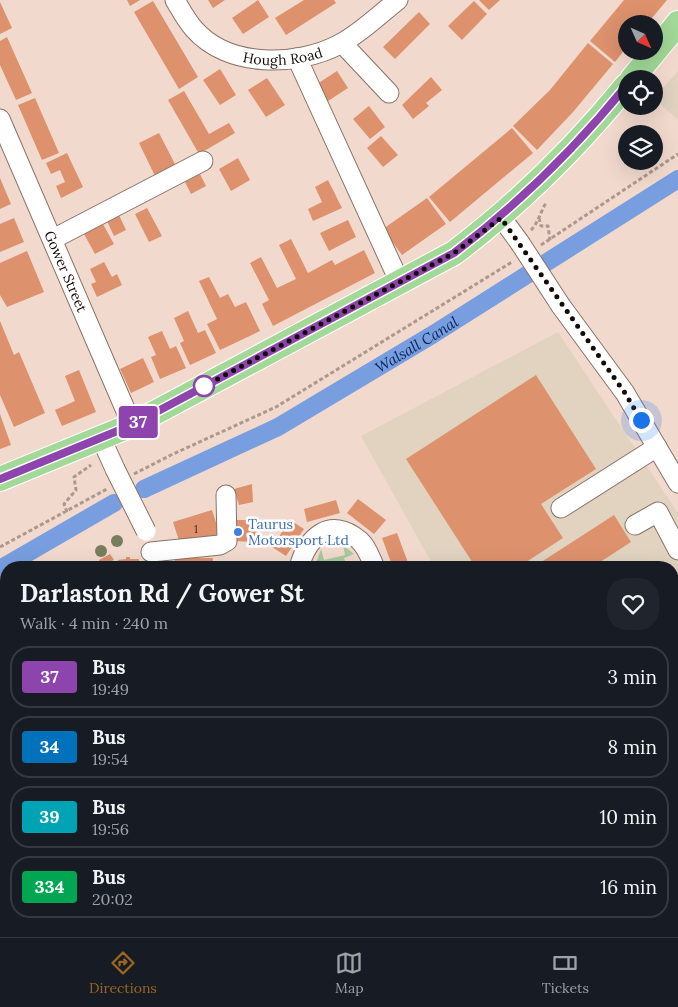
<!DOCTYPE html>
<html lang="en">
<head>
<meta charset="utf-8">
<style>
  body { margin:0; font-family:Lora,serif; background:#20242c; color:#f1f3f6; height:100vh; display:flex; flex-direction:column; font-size:19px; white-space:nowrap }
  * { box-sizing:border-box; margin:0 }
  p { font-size:16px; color:#9ea1a6 }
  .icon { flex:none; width:28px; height:28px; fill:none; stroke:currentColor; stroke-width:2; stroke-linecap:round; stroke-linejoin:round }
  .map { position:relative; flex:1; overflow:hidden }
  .drawer { position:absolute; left:0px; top:561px; width:679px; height:376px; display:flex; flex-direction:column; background:#171b24; border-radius:20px 20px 0 0; box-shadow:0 5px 20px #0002 }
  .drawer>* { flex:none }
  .badge { padding:0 10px; border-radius:4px; font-size:18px; line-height:32px }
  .needle { width:32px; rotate:135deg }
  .controls { position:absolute; left:618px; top:15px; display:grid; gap:10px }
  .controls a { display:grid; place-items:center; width:45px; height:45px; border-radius:50%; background:#171b24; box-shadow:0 5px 20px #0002; font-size:25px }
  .you { position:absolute; width:25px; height:25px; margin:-12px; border:4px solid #fff; border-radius:50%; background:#1a73e8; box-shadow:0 0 0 8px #1a73e833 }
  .map>.badge { position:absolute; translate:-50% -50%; box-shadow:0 0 0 2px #fff }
  .round { display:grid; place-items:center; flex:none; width:52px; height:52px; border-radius:20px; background:#20242c }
  .head { display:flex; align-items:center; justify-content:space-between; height:85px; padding:0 20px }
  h1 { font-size:24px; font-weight:700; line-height:38px }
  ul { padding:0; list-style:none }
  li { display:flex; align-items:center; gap:15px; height:62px; margin:0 10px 8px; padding:0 10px; border:2px solid #363941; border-radius:20px }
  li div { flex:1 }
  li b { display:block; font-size:19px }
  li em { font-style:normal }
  li .badge { min-width:55px; font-weight:700; text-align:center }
  .tab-bar { display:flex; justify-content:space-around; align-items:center; height:70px; border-top:1px solid #363941; background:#171b24; font-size:14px; color:#9ea1a6 }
  .tab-bar a { display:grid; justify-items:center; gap:2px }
  .tab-bar .selected { color:#9c6520 }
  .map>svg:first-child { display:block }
</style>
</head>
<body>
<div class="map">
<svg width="678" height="937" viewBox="0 0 678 937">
  <rect width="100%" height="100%" fill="#f2d9ce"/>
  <!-- industrial -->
  <path fill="#e1d3c0" d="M678 71V120L654 98Z
    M558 332 678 513V819H672V568L434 567 361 436Z"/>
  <!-- green -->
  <path fill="#a9c99c" d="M343 545 354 554 344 558 347 567H327L325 562 316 563 321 549 324 560 345 555Z
    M0 848H6V931H32L31 937H0Z"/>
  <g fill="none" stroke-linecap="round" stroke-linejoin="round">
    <!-- canal -->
    <g stroke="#789edf" stroke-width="18">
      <path id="s1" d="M144 489 278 427 432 335 678 179"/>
      <path d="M0 569 114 503"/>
    </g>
  </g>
  <!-- building -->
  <path fill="#dd916d" d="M127 0H140L130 6Z
    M208 0H225L213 8Z
    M258 0 269 17 243 34 232 18Z
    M304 0H334L336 3 286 35 275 18Z
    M479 0H500L489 10Z
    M624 0H667L647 24H626V48L615 62 590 41Z
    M153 1 198 77 179 89 134 12Z
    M474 1 487 14 462 40 448 26Z
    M0 2 12 28 0 34Z
    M419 12 430 24 395 59 383 47Z
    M7 37 32 93 16 100 0 65V41Z
    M588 43 613 64 573 112 537 150 513 126 550 90Z
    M220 69 236 95 220 105 203 80Z
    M337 71 348 88 325 103 314 86Z
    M431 77 442 90 426 103 429 106 413 119 402 105Z
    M267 78 285 105 266 117 248 90Z
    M184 91 209 134 229 123 235 133 199 154 168 100Z
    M35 98 59 153 42 160 18 105Z
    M369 106 385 127 370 139 353 119Z
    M512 128 533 153 450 222 429 197Z
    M159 133 177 168 156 178 139 143Z
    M381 136 398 155 383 167 367 148Z
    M67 153 83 187 61 198 56 186 65 182 60 170 51 174 46 163Z
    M238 158 250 180 231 191 219 169Z
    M200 174 206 186 191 194 185 182Z
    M0 178 11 204 0 209Z
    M328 180 342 208 313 221 308 209 322 202 315 187Z
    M427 198 446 224 402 255 383 229Z
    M147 208 162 236 149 242 135 214Z
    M118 213 126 230 114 236 106 219Z
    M14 218 24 242 0 252V224Z
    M348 220 356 237 329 251 320 233Z
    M103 224 114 244 95 254 84 234Z
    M291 239 308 273 332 260 335 265 364 250 375 273 273 326 262 304 269 300 250 263 261 257 277 288 296 279 279 245Z
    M27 251 44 292 7 307 0 295V263Z
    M104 262 112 277 117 274 122 285 97 297 91 284 96 282 90 269Z
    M209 277 220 298 228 294 235 307 246 302 260 331 220 350 207 324 217 319 199 281Z
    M188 311 198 333 205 330 216 353 190 365 180 343 184 341 174 318Z
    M0 321 14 355 19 352 45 413 14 427 0 395Z
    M162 331 170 349 176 346 186 368 160 379 151 357 156 355 148 337Z
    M143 358 154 382 131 393 120 369Z
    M79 370 96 412 62 426 55 410 75 401 65 376Z
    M536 375 596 469 541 504 563 538 517 568H476L406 459Z
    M0 414 11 445 0 449Z
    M252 484 253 502 239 505 234 489Z
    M358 499 386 520 374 534 347 513Z
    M336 500 340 513 307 522 304 509Z
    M212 510 220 535 181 547 173 522Z
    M614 515 631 542 591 568H532Z
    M235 520H256L255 542 234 541Z
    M290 520 304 529 286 556 272 547Z
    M397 533 410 568H393L382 538Z
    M110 554 114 560 102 566 99 560Z
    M126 557H130V559H139V568H118V560L126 559Z
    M175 558H213L212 568H175Z
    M676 578 678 591 672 593V580Z
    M678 615V715L672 717V617Z
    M0 665H4V672H6V683H0Z
    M672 730H678V796L672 795Z
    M105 931H120L119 937H105Z
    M185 931H205V937H192V935L185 934Z
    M415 931H435V937H414Z
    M478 931H500L499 937H477Z
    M594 931H615L616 937H594Z"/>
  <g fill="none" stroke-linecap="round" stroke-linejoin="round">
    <!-- minor casing -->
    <g stroke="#887267" stroke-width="21">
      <g id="minor">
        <path id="s2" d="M175 0C181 10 186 20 194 29 228 68 297 67 340 44 361 33 380 14 398 0"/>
        <path d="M342 43 389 93"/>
        <path d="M297 58 400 283"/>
        <path id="s3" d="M0 119 132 425"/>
        <path d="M501 217 520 243"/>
        <path d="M53 239 203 161"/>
        <path d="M561 306 625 393 678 483"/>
        <path d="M101 438 115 469"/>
        <path d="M561 508 657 447"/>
        <path d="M635 525 658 512 678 550"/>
        <path d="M151 552 220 545 227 541 226 495"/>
        <path d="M299 568C307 537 330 516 359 540 367 547 371 559 375 568"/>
        <path d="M2 704 3 739"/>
        <path d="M5 832 3 739 6 738"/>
        <path d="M672 833H678"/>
        <path d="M654 931 656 937"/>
        <path d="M153 937V931"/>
        <path d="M379 937V931"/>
      </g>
    </g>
    <!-- major casing -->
    <g stroke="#fff" stroke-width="26">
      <path id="major" d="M632 79 678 23
        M0 479 132 425 454 253C520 203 574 150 626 86"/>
    </g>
    <!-- path -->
    <path stroke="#ab988f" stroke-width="3" stroke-dasharray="4 2.5" stroke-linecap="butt" d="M539 218 541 226H548L550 240
      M531 230C537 225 541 211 546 203
      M541 245 678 154
      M134 474 171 455 276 407 512 262
      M67 512 64 504 76 490 74 477 91 465
      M0 547 107 489
      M454 937V931"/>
    <!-- minor -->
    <use href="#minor" stroke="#fff" stroke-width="19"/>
    <!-- major -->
    <use href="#major" stroke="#a2d898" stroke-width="24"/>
    <!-- minor-bridge casing -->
    <g stroke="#887267" stroke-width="21" stroke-linecap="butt">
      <path id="minor-bridge" d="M520 243 561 306
        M115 469 146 531"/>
    </g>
    <!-- minor-bridge -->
    <use href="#minor-bridge" stroke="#fff" stroke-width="19"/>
  </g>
  <!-- trees -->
  <g fill="#787d5e">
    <circle cx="117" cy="541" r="6"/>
    <circle cx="101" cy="551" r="6"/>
  </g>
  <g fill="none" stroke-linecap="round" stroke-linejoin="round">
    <!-- line casing -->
    <g stroke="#fff" stroke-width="11">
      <path id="line" d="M0 479 132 425 454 253C520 203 574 150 626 86"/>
    </g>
    <!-- line -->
    <use href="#line" stroke="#8e44ad" stroke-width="8"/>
    <!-- walk -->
    <path stroke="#130b08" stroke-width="5" stroke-dasharray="0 9" d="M204 386 199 389 454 253 501 218 625 393 641 420"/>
  </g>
  <!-- markers -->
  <circle fill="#fff" stroke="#8e44ad" stroke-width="2.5" cx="204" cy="386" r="10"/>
  <circle fill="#3f7fe0" stroke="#fff" stroke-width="2" cx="238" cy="532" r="5"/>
  <g text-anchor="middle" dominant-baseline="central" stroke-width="5" stroke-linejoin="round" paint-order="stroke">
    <!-- number labels -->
    <g font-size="11" fill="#462c21">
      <text x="196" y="529">1</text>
    </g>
    <!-- street labels -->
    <g font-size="14" fill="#130b08" stroke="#fff">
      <text stroke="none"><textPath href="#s2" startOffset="132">Hough Road</textPath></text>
      <text stroke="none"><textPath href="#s3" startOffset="166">Gower Street</textPath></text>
    </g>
    <!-- shop labels -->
    <g font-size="14" fill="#366cbe" stroke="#fff" text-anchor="start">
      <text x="248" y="524">Taurus<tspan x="248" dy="16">Motorsport Ltd</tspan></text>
    </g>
    <!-- water labels -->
    <g font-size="15" font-style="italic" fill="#06255d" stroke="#fff">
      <text stroke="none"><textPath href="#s1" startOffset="309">Walsall Canal</textPath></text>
    </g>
  </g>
</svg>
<div class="controls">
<a><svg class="needle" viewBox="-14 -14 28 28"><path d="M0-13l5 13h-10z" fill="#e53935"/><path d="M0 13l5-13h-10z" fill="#9ea1a6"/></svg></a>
<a><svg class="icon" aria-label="locate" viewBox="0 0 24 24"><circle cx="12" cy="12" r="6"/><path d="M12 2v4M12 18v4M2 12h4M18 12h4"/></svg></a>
<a><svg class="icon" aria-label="layers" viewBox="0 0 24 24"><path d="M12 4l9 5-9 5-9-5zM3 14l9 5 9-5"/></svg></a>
</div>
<div class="you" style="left:641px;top:420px"></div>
<b class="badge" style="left:138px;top:422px;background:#8e44ad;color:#fff">37</b>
<section class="drawer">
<div class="head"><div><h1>Darlaston Rd / Gower St</h1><p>Walk · 4 min · 240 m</p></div><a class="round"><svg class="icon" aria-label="heart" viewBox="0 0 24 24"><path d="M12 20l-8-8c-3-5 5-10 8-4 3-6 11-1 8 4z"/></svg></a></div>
<ul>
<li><span class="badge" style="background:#8e44ad;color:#fff">37</span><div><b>Bus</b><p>19:49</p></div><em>3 min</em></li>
<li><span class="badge" style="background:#0072bc;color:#fff">34</span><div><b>Bus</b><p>19:54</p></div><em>8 min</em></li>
<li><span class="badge" style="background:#00a3b4;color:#fff">39</span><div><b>Bus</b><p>19:56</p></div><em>10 min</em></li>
<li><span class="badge" style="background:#00a651;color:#fff">334</span><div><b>Bus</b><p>20:02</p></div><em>16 min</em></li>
</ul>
</section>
</div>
<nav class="tab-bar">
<a class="selected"><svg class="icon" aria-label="directions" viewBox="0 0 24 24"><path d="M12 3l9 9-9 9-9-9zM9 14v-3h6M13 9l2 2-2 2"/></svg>Directions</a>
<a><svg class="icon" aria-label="map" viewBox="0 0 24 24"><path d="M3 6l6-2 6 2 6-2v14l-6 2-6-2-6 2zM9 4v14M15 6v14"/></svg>Map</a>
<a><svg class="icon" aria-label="tickets" viewBox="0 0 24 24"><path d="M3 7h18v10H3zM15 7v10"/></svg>Tickets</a>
</nav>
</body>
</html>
